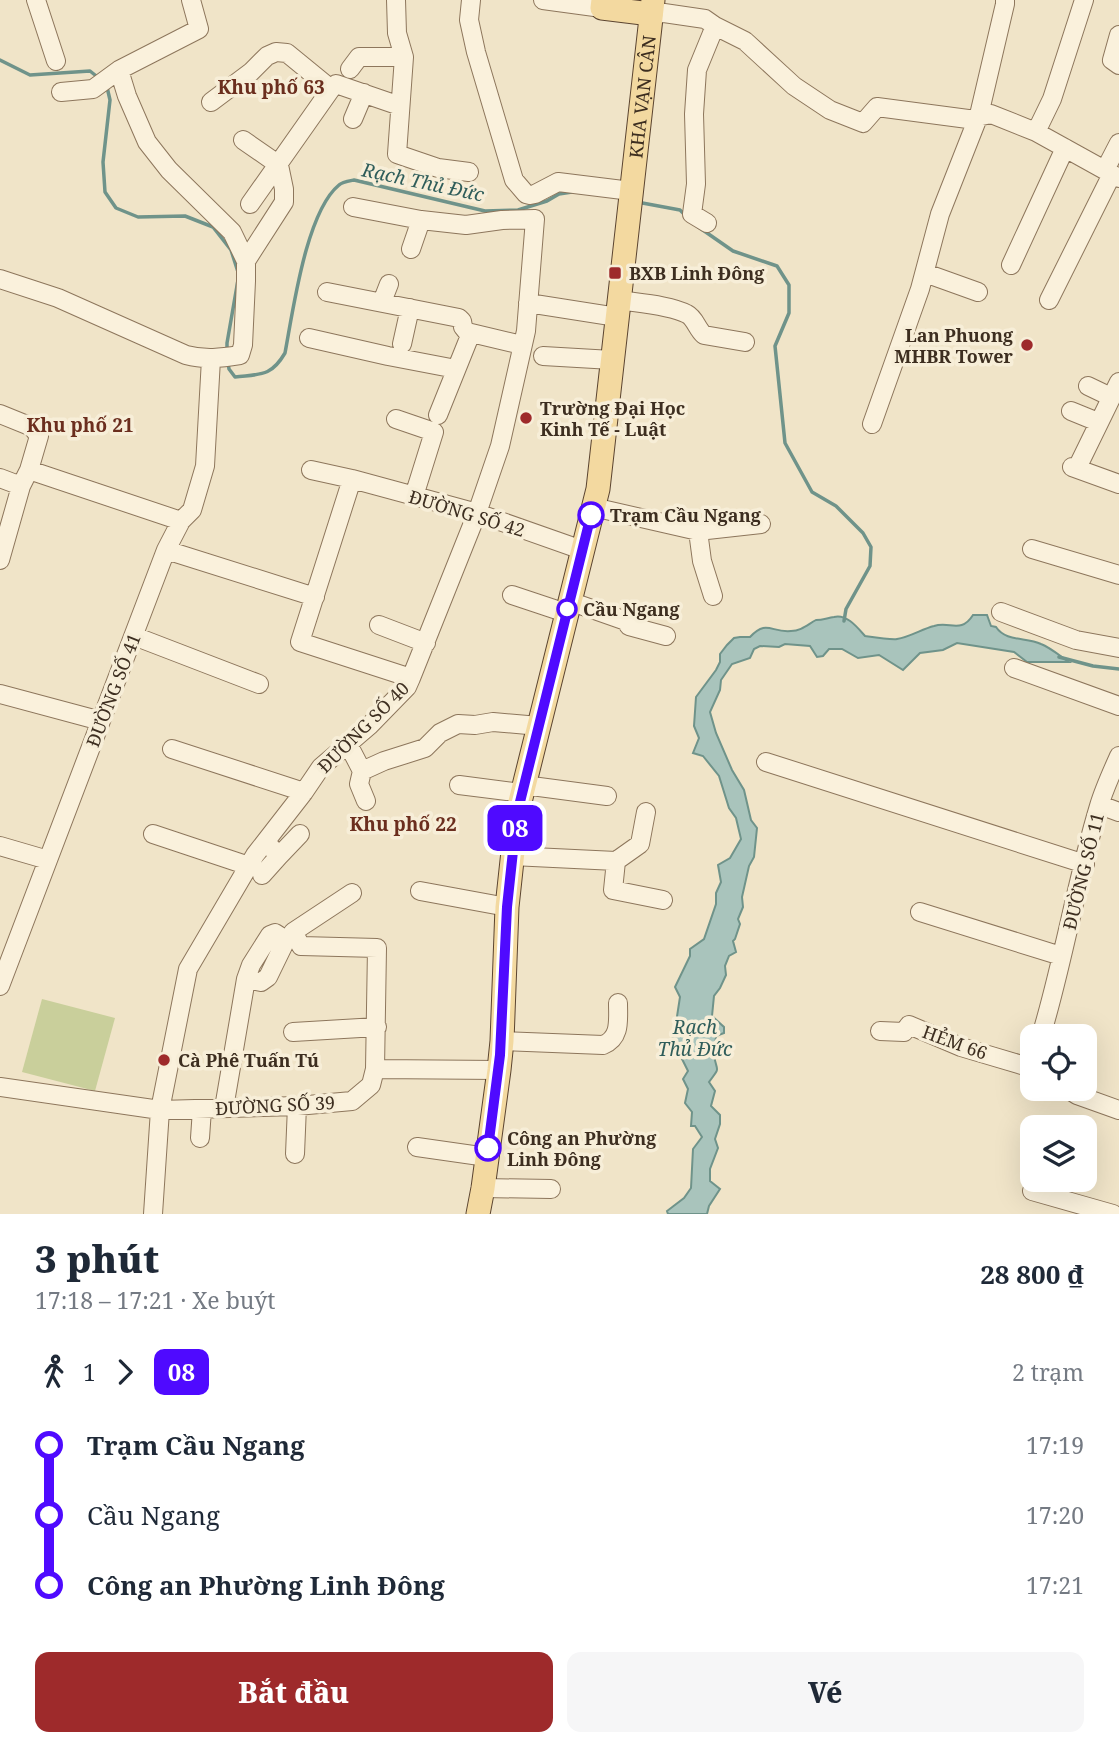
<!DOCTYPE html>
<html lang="vi">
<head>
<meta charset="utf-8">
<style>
  body { margin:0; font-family:"Noto Serif",serif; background:#f6f6f7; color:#1f2937; height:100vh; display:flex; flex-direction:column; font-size:26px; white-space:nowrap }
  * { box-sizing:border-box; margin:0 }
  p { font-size:23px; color:#747a83 }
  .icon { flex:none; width:38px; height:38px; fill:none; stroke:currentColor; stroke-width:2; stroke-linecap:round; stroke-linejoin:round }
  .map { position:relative; height:1214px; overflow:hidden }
  .details { display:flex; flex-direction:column; background:#fff; flex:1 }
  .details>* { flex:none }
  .badge { padding:0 14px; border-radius:10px; font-size:24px; line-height:46px }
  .controls { position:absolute; left:1020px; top:1024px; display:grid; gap:14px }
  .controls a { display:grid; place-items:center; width:77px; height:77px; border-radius:14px; background:#fff; box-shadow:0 7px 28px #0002; font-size:35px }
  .map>.badge { position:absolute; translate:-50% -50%; box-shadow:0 0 0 4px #fff }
  .legs { display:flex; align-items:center; gap:10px; height:77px; padding:0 35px; font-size:23px }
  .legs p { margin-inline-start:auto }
  .summary { display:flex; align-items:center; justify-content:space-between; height:119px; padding:0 35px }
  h1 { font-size:38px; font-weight:800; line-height:52px }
  .action { display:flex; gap:14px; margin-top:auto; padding:14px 35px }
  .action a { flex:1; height:80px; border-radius:14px; background:#9e2a2b; color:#fff; font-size:28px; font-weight:800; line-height:80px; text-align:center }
  .action a+a { background:#f6f6f7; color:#1f2937 }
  ul { padding:0 35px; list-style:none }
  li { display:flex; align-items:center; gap:24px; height:70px; font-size:26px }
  li i { display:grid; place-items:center; width:10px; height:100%; margin:0 9px; background:currentColor }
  li i::after { content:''; width:18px; height:18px; margin:-9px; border:5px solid; border-radius:50%; background:#fff }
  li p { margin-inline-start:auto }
  li:first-child i { background:linear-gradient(#0000 50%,currentColor 0) }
  li:last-child i { background:linear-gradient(currentColor 50%,#0000 0) }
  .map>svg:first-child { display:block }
</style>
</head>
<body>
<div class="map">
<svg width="1119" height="1214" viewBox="0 0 1119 1214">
  <rect width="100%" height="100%" fill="#f0e4c8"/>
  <!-- green -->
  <path fill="#c9cf9b" d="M42 999 115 1018 95 1091 22 1072Z"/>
  <!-- water -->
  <path fill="#a9c4bc" stroke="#6f938a" stroke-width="2" d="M973 615H987L991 626 996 627C1006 642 1026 637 1041 644 1051 648 1060 656 1069 662H1027L1014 652 957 643 943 650 920 653 903 670 879 655 858 658 842 649H829L823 656 817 657 810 646 785 644 779 647 760 646 754 649 750 658 732 664 721 680 720 690 710 712 716 733 732 770 744 790 751 820 757 828 754 857 749 866 742 897 743 907 738 919 740 924 735 939 733 941 736 952 729 956 725 966 726 975 720 988 714 996 712 1016 724 1027V1033L716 1036C716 1042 713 1048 714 1054 716 1073 722 1065 709 1082L715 1091 711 1106 720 1115V1124L715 1139 718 1148 710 1169V1181L720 1189 709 1206 707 1214H668L667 1211 684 1198 691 1188 693 1149 702 1137 695 1126H691L692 1112 685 1103 688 1089 683 1079 688 1071 681 1057 662 1053 671 1045 676 1023 680 997 675 987 690 956V949L704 939 716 904V893L721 882 718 865 730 858 741 839 736 818 729 808 719 776 703 756 693 753 699 738 694 726 696 697 716 670 720 662V654L727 645 734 638 740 637H750C767 619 771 633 791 631 801 631 807 625 816 620 823 620 827 618 834 617 847 614 857 627 865 636 872 637 892 640 897 639 910 637 922 629 934 626 950 621 961 634 973 615Z"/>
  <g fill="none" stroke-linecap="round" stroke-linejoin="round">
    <!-- stream -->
    <path stroke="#6f938a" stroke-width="3.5" d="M0 60 30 75 90 71 100 79
      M107 87 110 100 103 162 105 192 116 208 138 217 185 216 213 227 231 250 238 272
      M637 202 680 210 686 216
      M697 226 733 251 777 266 789 285V313L775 346 785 443 812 492 836 506 863 533 871 547 870 566 846 609 844 621
      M227 352V343L238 280
      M228 363 229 369 235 377C260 374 271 377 285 353 293 311 306 212 339 185 342 182 349 181 354 180L485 211 518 210 547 201 559 194 572 192
      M1059 657 1093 666 1119 669"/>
    <!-- minor casing -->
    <g stroke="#8d765c" stroke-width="20">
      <path id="minor" d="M36 0 56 61
        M396 0 397 33 404 57 397 154 438 168 469 172
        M471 0 469 20 476 52 514 180 526 194 530 195 535 194 558 182 631 191
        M543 0 602 8
        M651 14 664 13 705 19 715 26 745 41 794 86 830 110 863 123 877 107 968 119 991 114 1036 132 1119 178
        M1119 35 1112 60 1119 65
        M350 69 359 57H404
        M119 70 127 96 147 142 169 170 232 232 246 261
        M61 92 93 89 119 70 199 29 191 0
        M211 102 251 72 267 56 276 52 287 53 331 89
        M353 119 364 93
        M1036 132 1052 99 1084 0
        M1105 170 1119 143
        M250 204 331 89 336 84 400 106
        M707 223 692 214 696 184 694 114 697 70 715 26
        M411 249 421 220
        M1011 265 1065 148
        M925 273 978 292
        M0 279 58 298 186 355C205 360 221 358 240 355L243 345 246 281V261L284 202V189L279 165 243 140
        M327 292 459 318 462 321 463 327 467 332 522 345
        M619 300C638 303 670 305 687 314 695 318 697 329 704 335L745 342
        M1049 300 1112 174
        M382 302 389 284
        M528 303 617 317
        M309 338 388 356 456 369
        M402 344 410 308
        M543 356 612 360
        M1088 386 1111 397
        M1071 411 1098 422
        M0 414 32 427 39 436 29 470 21 486 0 560
        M438 415 471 333
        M396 419 434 432 414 496
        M872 424 920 289 940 214 979 115 1005 4V0
        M1072 467 1119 484
        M1077 468 1119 382
        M29 470 181 521
        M311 470 352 479 477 513 582 550
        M0 478 21 486
        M352 479 300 642 411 678
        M593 507 698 531 761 524
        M698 531 702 561 713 596
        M1032 549 1119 575
        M166 550 315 597
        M512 595 566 613
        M569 601 626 621 629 626 666 636
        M1001 612 1076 640 1119 648
        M379 625 426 643
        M134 636 259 684
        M1014 668 1119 706
        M0 694 101 721
        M348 744 362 771 384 761 425 748 440 733 458 724 475 725 493 722 539 726
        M172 749 304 792
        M766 762 1085 864
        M362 771 359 784 366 801
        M459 785 522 793
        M524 785 607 796
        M1100 805 1119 812
        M153 834 249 866
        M0 846 48 860
        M279 856 300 834
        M512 856 616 861 613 890 663 900
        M616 861 640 844 646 812
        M262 875 279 856 266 842
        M420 891 507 907
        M352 893 293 932 301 946 377 948 375 1069
        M920 912 1061 956
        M0 986 166 550 181 521 192 510 205 466 211 359
        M880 1031 904 1032 909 1025 961 1047 1032 1068
        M293 1032 377 1027
        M1041 1036C1064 960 1076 882 1099 806 1104 789 1112 772 1119 756
        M502 1041 603 1045C621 1038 618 1020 618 1003
        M0 1087 160 1110 297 1106 352 1101 371 1085 375 1069 499 1070
        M1066 1088 1077 1095 1119 1110
        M224 1108 246 979 251 965 270 935 275 933 286 940 268 977 261 982 246 979
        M200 1138 202 1109
        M417 1147 487 1157
        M295 1154 297 1106
        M483 1188 551 1189
        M1032 1191 1113 1214
        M153 1214 160 1110 188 969 255 855 304 792 321 767 369 726 407 687 411 678 477 513 500 446 526 331 535 219 502 220 466 225 421 220 353 207"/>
    </g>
    <!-- major casing -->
    <g stroke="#5b4430" stroke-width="25">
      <g id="major">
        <path d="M603 0 602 8 651 14"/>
        <path id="s1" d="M478 1214 483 1188 499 1070 502 1041 507 907 517 814 598 489 653 0"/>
      </g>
    </g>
    <!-- minor -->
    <use href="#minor" stroke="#faf1dc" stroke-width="18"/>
    <!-- major -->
    <use href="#major" stroke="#f3d9a0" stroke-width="23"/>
  </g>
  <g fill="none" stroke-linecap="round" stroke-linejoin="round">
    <!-- line-1 casing -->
    <g stroke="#fff" stroke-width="16">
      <path id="line-1" d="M488 1148 500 1055 507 907 517 814 591 515"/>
    </g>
    <!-- line-1 -->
    <use href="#line-1" stroke="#4f0aff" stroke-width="10"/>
  </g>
  <!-- markers -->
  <g fill="#9e2a2b" stroke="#f7eed8" stroke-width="2.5">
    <rect x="608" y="266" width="14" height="14" rx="3.5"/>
    <circle cx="1027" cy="345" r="7"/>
    <circle cx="526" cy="418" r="7"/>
    <circle cx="164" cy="1060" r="7"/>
  </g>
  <g fill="#fff" stroke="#4f0aff" stroke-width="3.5">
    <circle cx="591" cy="515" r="12"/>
    <circle cx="567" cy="609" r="9"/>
    <circle cx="488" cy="1148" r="12"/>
  </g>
  <g text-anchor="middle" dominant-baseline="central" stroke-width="7" stroke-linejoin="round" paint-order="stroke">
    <!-- street labels -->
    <g font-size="18" fill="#3d2e20" stroke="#f7eed8">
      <text stroke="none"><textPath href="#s1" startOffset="1132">KHA VẠN CÂN</textPath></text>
      <text transform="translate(467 513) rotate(17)">ĐƯỜNG SỐ 42</text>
      <text transform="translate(113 690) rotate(-69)">ĐƯỜNG SỐ 41</text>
      <text transform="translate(363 727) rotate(-45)">ĐƯỜNG SỐ 40</text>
      <text transform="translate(1083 871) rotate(-76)">ĐƯỜNG SỐ 11</text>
      <text transform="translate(955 1042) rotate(20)">HẺM 66</text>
      <text transform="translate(275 1105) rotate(-3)">ĐƯỜNG SỐ 39</text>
    </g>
    <!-- poi labels -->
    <g font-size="18" font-weight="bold" fill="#3d2e20" stroke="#f7eed8" text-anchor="start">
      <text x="629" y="273">BXB Linh Đông</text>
      <text x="1013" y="335" text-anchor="end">Lan Phuong<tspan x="1013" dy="21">MHBR Tower</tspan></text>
      <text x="540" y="408">Trường Đại Học<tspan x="540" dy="21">Kinh Tế - Luật</tspan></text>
      <text x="178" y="1060">Cà Phê Tuấn Tú</text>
    </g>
    <!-- stop labels -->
    <g font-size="18" font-weight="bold" fill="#3d2e20" stroke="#f7eed8" text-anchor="start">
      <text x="610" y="515">Trạm Cầu Ngang</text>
      <text x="583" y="609">Cầu Ngang</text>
      <text x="507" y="1138">Công an Phường<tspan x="507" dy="21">Linh Đông</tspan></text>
    </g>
    <!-- neighbourhood labels -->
    <g font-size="19" font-weight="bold" fill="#6b2e1e" stroke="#f7eed8">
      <text x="271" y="87">Khu phố 63</text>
      <text x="80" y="425">Khu phố 21</text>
      <text x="403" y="824">Khu phố 22</text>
    </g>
    <!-- water labels -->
    <g font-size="19" font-style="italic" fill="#2f5d5a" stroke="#f7eed8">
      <text transform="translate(423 182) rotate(12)">Rạch Thủ Đức</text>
      <text x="695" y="1027">Rạch<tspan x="695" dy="22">Thủ Đức</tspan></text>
    </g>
  </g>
</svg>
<div class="controls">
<a><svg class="icon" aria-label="locate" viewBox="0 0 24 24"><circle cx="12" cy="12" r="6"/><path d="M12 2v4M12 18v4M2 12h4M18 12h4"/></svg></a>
<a><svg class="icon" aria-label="layers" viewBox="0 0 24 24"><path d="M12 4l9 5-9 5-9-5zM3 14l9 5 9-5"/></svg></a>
</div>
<b class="badge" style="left:515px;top:828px;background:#4f0aff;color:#fff">08</b>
</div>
<section class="details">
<div class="summary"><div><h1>3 phút</h1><p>17:18 – 17:21 · Xe buýt</p></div><b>28 800 ₫</b></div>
<div class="legs"><svg class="icon" aria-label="walk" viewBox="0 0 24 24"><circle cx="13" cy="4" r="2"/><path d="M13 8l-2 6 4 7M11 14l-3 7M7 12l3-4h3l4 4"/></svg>1<svg class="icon" aria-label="forward" viewBox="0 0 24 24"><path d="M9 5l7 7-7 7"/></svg><b class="badge" style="background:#4f0aff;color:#fff">08</b><p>2 trạm</p></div>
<ul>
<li><i style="color:#4f0aff"></i><b>Trạm Cầu Ngang</b><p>17:19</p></li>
<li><i style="color:#4f0aff"></i><span>Cầu Ngang</span><p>17:20</p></li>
<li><i style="color:#4f0aff"></i><b>Công an Phường Linh Đông</b><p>17:21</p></li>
</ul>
<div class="action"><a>Bắt đầu</a><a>Vé</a></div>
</section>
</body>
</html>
